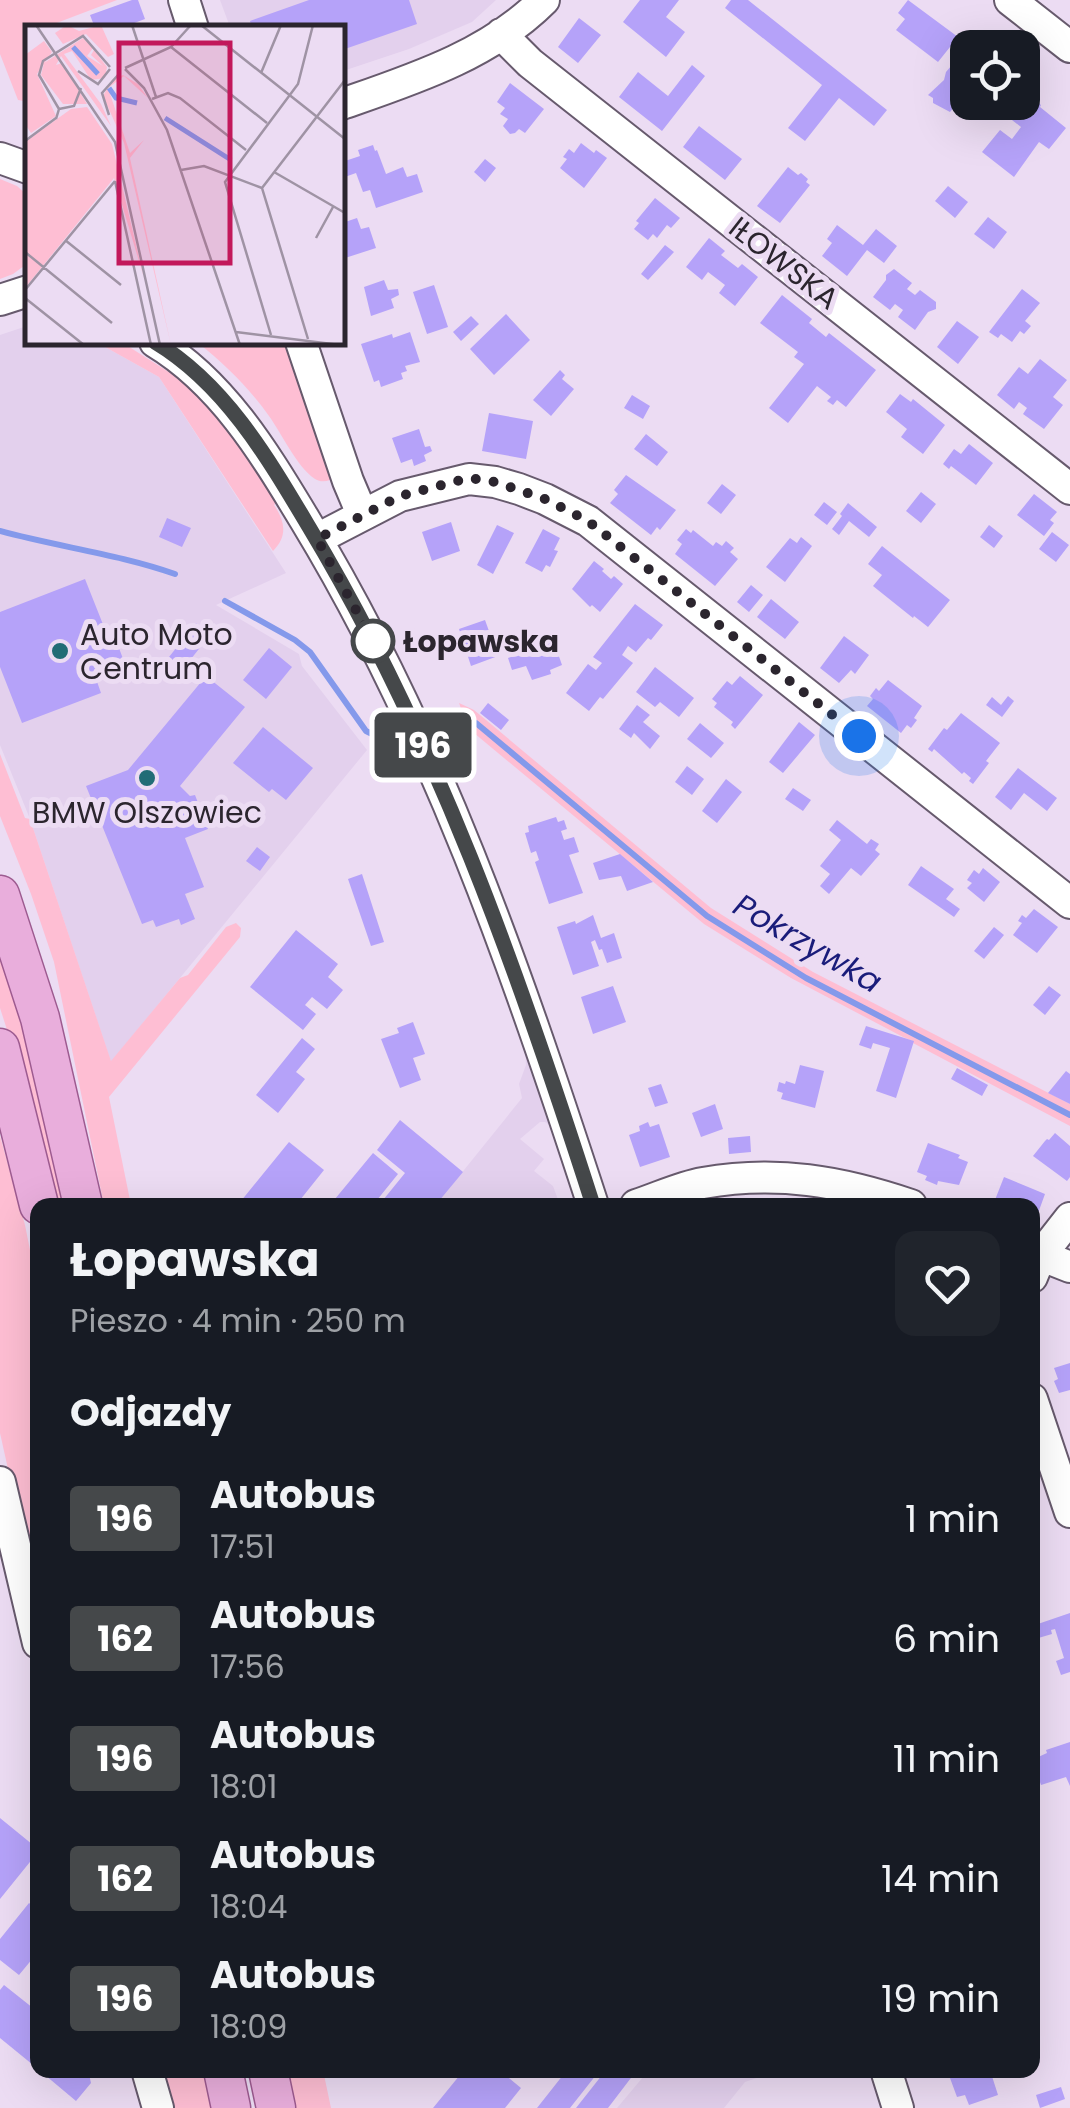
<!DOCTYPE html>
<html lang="pl">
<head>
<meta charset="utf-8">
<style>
  body { margin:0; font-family:Poppins,sans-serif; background:#20242c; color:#f1f3f6; height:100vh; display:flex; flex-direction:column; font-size:38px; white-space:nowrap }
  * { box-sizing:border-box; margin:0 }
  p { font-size:32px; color:#9ea1a6 }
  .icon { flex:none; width:55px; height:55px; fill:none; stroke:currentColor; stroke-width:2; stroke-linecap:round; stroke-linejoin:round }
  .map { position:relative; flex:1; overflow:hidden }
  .details { position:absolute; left:30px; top:1198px; width:1010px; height:880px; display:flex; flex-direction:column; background:#171b24; border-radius:20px; box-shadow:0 10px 40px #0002 }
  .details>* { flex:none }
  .badge { padding:0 20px; border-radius:8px; font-size:35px; line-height:65px }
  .fabs { position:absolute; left:950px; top:30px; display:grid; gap:20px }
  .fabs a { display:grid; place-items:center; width:90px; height:90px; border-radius:20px; background:#171b24; box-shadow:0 10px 40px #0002; font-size:50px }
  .you { position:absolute; width:50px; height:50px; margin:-25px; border:8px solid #fff; border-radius:50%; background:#1a73e8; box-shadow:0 0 0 15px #1a73e833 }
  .map>.badge { position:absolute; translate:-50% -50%; box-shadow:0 0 0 5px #fff }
  h2 { padding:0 40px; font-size:38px; line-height:90px }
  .round { display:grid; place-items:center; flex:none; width:105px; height:105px; border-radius:20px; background:#20242c }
  .head { display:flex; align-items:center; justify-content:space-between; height:170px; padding:0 40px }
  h1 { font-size:48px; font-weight:700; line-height:75px }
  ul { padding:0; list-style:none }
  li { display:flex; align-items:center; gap:30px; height:120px; padding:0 40px }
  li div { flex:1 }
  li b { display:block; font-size:38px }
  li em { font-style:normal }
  li .badge { min-width:110px; font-weight:700; text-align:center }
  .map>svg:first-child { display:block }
</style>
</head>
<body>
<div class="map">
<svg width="1070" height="2108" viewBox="0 0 1070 2108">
  <rect width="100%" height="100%" fill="#ecdcf3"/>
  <!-- built -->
  <path fill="#e3d0ed" d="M220 0H496L472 22 409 49 343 71 342 28 230 27Z
    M27 326 28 342 98 343 159 377 286 573 216 605 299 654 302 666 367 750 111 1062 30 819 0 745V335Z
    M525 1044 554 1128 545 1122H540L520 1139 544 1159 534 1171 553 1186 560 1205H431L436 1199 439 1201 522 1098 519 1084 526 1065Z
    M649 2070H780L745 2082 724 2108H617Z"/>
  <!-- green -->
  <path fill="#febed3" d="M0 0H117L46 27 28 28 27 117 24 101 18 100 0 54Z
    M0 179 17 186 27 195 28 263 13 274 0 279Z
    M98 343H123L175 376 189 388 220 420 277 502 274 505C285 521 288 536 273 551L159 377Z
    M198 343H294L337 477C330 480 323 484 315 479 297 467 282 434 269 416 249 388 225 364 198 343Z
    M459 703 474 710 711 908 813 972 1070 1104V1126L913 1043V1041L903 1037 791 978 704 924 468 728Z
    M0 754 25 818 30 819 111 1061 180 978 188 975 226 927 236 923 241 928 240 937 109 1097 131 1205H104L54 962 31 894 0 816Z
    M0 931 71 1205H51L10 1039 0 1008Z
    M0 1136 25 1225 37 1285V1599L0 1433Z
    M157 2070H205L213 2108H167Z
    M287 2070H323L331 2108H295Z"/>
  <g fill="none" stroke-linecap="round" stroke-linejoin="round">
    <!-- stream -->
    <path stroke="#8499eb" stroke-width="6" d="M0 531C58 547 118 554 175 574
      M225 601 295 640 310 652 366 731 372 734 384 735
      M447 717H461L476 723 707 916 806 978 1070 1115"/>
  </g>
  <!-- building -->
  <path fill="#b5a2f9" d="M132 0H138L145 19 121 28H95L90 15Z
    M309 0H409L417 24 342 50V28H252L250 21Z
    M640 0H679L666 17 685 32 666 57 623 22Z
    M731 0H748L887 110 874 126 839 98 805 141 788 128 822 85 725 8Z
    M908 0 958 37 938 62 896 30 905 19 898 13Z
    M579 18 601 35 578 63 558 47Z
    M968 46V91L950 112 933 103V98L928 95 944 80 946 72Z
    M692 65 705 76 662 131 619 97 638 72 668 96Z
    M510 83 544 109 525 133 519 129 515 133 510 134 503 126 508 119 500 114 505 108 497 102Z
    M1030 96 1041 105 1040 107 1066 128 1049 149 1039 142 1014 177 982 152 1000 130 1012 139 1021 127 1012 120Z
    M699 126 742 159 725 180 683 147Z
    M581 143 594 153 596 150 607 158 584 188 560 168 567 159 563 157 569 149 574 153Z
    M373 145 375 151 377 150 386 174 403 167 407 177 417 174 423 192 376 208 370 190 363 192 356 173 342 178V162L360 156 358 150Z
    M485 159 496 168 485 182 474 172Z
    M788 167 798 175 801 173 808 179 806 182 810 185 780 223 757 206Z
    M948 186 968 202 955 218 935 201Z
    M655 198 680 218 671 228 667 225 657 238 653 234 648 240 634 229 639 223 636 221Z
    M988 217 1007 232 994 249 974 234Z
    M357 218 361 229 369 227 376 248 342 259V223Z
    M837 225 863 245 876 229 897 246 884 263 867 250 847 276 822 256 832 243 827 239Z
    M709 238 725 251 721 255 738 268 742 264 758 277 735 306 719 293 725 285 708 272 702 280 686 267Z
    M665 245 674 252 648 280 641 274Z
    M894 269 912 283 907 289 915 295 920 290 936 302V309L928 312 915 330 898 317 903 310 895 304 890 310 873 297 886 280V275Z
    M384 280 388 290 398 289 399 295 391 299 394 308 371 316 364 287Z
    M434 285 448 327 427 334 413 292Z
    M1022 289 1040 303 1025 321 1031 326 1024 334 1020 331 1012 342 1001 334 998 338 989 332Z
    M782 295 812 319 809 323 826 337 829 333 876 370 846 407 837 400 833 405 827 401 831 397 817 386 788 423 769 408 804 364 794 357 798 352 760 323Z
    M506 314 530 340 494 375 470 349Z
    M471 316 479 324 461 341 453 332Z
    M957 321 979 337 958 364 937 347Z
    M410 332 420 362 405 366 407 371 401 373 403 379 381 387 379 380 374 382 361 344 392 334 393 338Z
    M1040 359 1067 380 1053 397 1063 405 1044 429 1023 414 1027 408 1019 402 1014 409 997 395 1019 367 1028 374Z
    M560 370 565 375 562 379 574 389 551 416 533 400Z
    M900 394 911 402 913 399 945 425 923 454 901 437 907 429 886 412Z
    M632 395 650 406 643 419 624 408Z
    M489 413 533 421 526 459 482 451Z
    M419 429 425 447 430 446 432 451 424 455 426 461 414 466 412 459 401 463 392 438Z
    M646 434 668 452 657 466 634 449Z
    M969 444 993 463 976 485 951 466 949 469 943 464 954 449 961 454Z
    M626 475 676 510 660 530 657 527 651 535 610 503 618 494 614 490Z
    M722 484 736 495 721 514 707 503Z
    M921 492 936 504 921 523 906 511Z
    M1034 494 1057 512 1050 520 1054 523 1044 536 1017 515Z
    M824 502 837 512 827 525 814 515Z
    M848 503 877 527 869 537 849 521 839 535 832 529 842 516 840 514Z
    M167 518 191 528 182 547 159 537Z
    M451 522 460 551 432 561 422 532Z
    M497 525 514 533 493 574 477 565Z
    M989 525 1003 536 994 548 980 537Z
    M543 529 560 538 554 550 558 551 550 567 546 565 542 572 525 563Z
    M686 529 691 533 693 530 713 546 716 542 722 546 726 541 734 548 730 552 738 559 715 586 675 554 682 544 677 540Z
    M1052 532 1069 545 1056 562 1039 549Z
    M801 537 812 546 785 582 766 567 790 538 797 543Z
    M882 546 950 600 928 627 914 616 913 618 873 586 882 575 868 564Z
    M594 561 604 569 602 571 611 579 614 576 623 584 600 612 592 605 590 607 572 589Z
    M85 579 108 637 114 635 125 664 95 676 101 693 22 723 0 667V612Z
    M751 585 763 595 749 612 737 602Z
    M771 599 799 622 785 639 757 617Z
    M635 604 663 625 651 640 648 638 636 652 628 646 622 655 633 663 603 699 600 697 589 711 566 693 588 664 596 670 602 663 593 657Z
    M485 620 498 656 471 666 459 629Z
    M196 623 210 635 183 669 169 657Z
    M844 636 869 655 855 674 851 670 839 683 820 668Z
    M554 642 562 665 550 670 551 674 532 680 526 666 512 670 508 658Z
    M269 648 292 667 266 699 243 680Z
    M655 667 694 698 679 717 660 702 655 707 636 692Z
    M206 676 245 707 180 786 190 796 195 795 208 829 185 838 204 887 185 894 195 919 181 925 179 919 156 927 153 920 142 924 86 786 128 770Z
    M740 676 763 695 735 729 731 725 733 722 714 707 717 703 712 699 727 681 732 685Z
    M888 680 922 706 914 718 917 720 911 728 907 725 901 733 867 706 873 699 870 696 876 688 879 691Z
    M1008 696 1014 701 1002 717 986 705 992 697 1001 705Z
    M488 703 509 720 501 730 480 713Z
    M637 705 650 715 643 722 660 736 650 749 634 733 631 738 619 729Z
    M961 713 1000 743 986 761 989 763 973 784 969 781 971 778 964 772 962 774 934 749 932 752 928 749 944 728 947 730Z
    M799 722 815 735 783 773 769 762Z
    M700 723 724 743 711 758 687 739Z
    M263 727 313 768 286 800 272 789 269 792 233 763Z
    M687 766 704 779 692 795 675 782Z
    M1018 768 1057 798 1047 811 1024 793 1011 810 995 797Z
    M726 779 742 792 717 823 702 811Z
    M793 788 811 800 803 811 785 799Z
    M556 817 558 822 564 820 567 829 561 831 564 840 574 837 579 852 569 855 583 893 549 904 535 862 539 860 536 851 531 853 525 833 529 832 528 826Z
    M837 820 867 844 871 839 879 844 875 850 880 854 861 876 851 868 829 894 820 886 830 874 820 866 841 840 829 830Z
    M257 847 270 857 260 871 246 861Z
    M620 854 653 882 627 891 621 876 599 880 593 863Z
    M921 866 954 889 946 899 960 909 954 917 908 885Z
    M983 868 1000 882 984 902 967 888 972 883 967 880 974 870 979 874Z
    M362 874 384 942 371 946 348 879Z
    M1034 909 1058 927 1037 953 1013 935 1022 923 1018 921 1022 915 1026 918Z
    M593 915 601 938 614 933 622 958 607 963 602 949 599 950 595 940 591 942 599 966 573 975 557 927 575 921 576 924Z
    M994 927 1004 935 984 959 974 951Z
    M296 930 338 964 328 977 343 990 327 1009 312 997 305 1005 316 1014 303 1030 250 987Z
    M613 986 626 1022 593 1034 581 997Z
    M1049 986 1061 995 1045 1015 1033 1005Z
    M413 1022 425 1054 413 1058 421 1080 400 1088 381 1039 399 1033 397 1028Z
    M866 1026 914 1041 896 1098 876 1091 890 1048 873 1043 871 1049 859 1045Z
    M302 1038 315 1049 296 1072 305 1079 278 1113 256 1095Z
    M800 1065 824 1071 815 1108 781 1099 783 1093 777 1091 779 1082 785 1084 786 1081 795 1084Z
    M957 1068 988 1085 982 1096 951 1079Z
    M1066 1071 1070 1074V1104L1048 1093Z
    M661 1084 668 1103 655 1107 648 1088Z
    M715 1104 723 1129 701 1137 692 1113Z
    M400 1120 463 1172 439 1201 436 1199 431 1205H379L405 1173 377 1150Z
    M648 1122 650 1127 659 1124 670 1157 640 1167 629 1135 640 1131 639 1126Z
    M1055 1133 1070 1146V1177L1067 1181 1033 1156 1045 1141 1047 1139 1049 1140Z
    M750 1136 751 1152 729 1154 728 1138Z
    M289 1142 324 1170 296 1205H245L241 1201Z
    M928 1143 960 1155 958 1158 968 1162 959 1185 938 1181 937 1185 925 1180 927 1176 917 1172Z
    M373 1153 398 1174 373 1205H330Z
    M1004 1177 1045 1194 1033 1227 1032 1205H993Z
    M1070 1363V1390L1059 1393 1054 1381 1058 1379 1054 1368Z
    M1070 1613V1672L1061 1675 1056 1661 1064 1658 1055 1629 1051 1630 1052 1634 1035 1639 1032 1626Z
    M1070 1742V1786L1066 1777 1041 1785 1036 1771 1040 1769 1036 1758 1047 1753 1046 1750Z
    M0 1818 38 1849V1852L0 1899Z
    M29 1903 38 1910V1952L19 1975 0 1960V1939Z
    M4 1985 38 2012V2069L0 2038V1990Z
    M39 2070H88L91 2083 76 2101Z
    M464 2070H499L521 2088 505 2108H433Z
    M567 2070H600L570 2108H537Z
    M606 2070H637L608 2108H576Z
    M947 2070H990L998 2095 969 2105 965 2095 957 2097Z
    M1061 2087 1065 2099 1040 2108 1036 2095Z"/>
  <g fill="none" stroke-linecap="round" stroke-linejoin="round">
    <!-- minor casing -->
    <g stroke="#675a6d" stroke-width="34">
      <path id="minor" d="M184 0 193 28
        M1010 0 1070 47
        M501 34 530 63 1070 489
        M342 104C414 79 489 55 544 0
        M0 158 28 168
        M0 300 28 291
        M155 342C223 383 265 454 305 520 435 734 516 969 593 1205
        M301 342 348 481 362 514
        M317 539 400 496 469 479 495 482 519 489 545 499 588 521 1070 903
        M636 1205C658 1198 680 1187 703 1183 777 1170 840 1181 911 1205
        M1032 1252 1070 1267
        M1032 1277 1041 1255 1070 1218
        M1032 1399 1070 1512
        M0 1482 38 1643
        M147 2070 158 2108
        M886 2070 898 2108"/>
    </g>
    <!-- major casing -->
    <g stroke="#9d5b90" stroke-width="41">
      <path id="major" d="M0 895 40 1018 83 1205
        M0 1048 39 1205
        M223 2070 231 2108
        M268 2070 276 2108"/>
    </g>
    <!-- minor -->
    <use href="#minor" stroke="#fff" stroke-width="30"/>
    <!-- major -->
    <use href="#major" stroke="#e9aedc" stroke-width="38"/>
  </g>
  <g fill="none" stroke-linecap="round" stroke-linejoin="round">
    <!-- line casing -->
    <g stroke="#fff" stroke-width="22">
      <path id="line" d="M155 342C225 384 268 458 309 527 436 738 518 971 593 1205"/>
    </g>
    <!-- line -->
    <use href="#line" stroke="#45484a" stroke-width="15"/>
    <!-- walk -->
    <path stroke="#2b252e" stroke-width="10" stroke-dasharray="0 18" d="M373 641 317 539 400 496 469 478 495 482 545 499 588 521 859 736"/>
  </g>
  <!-- markers -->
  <circle fill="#fff" stroke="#45484a" stroke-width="5" cx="373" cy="641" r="20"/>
  <g fill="#226c76" stroke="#ecdcf3" stroke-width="4">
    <circle cx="60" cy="651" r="10"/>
    <circle cx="147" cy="778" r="10"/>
  </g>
  <g text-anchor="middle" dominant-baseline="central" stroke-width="10" stroke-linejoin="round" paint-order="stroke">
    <!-- street labels -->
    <g font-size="30" fill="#2b252e" stroke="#ecdcf3">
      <text transform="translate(784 263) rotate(38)">IŁOWSKA</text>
    </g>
    <!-- poi labels -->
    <g font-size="30" fill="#2b252e" stroke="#ecdcf3" text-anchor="start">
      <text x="80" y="634">Auto Moto<tspan x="80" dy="34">Centrum</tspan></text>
      <text x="147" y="812" text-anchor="middle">BMW Olszowiec</text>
    </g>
    <!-- stop labels -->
    <g font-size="30" font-weight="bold" fill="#2b252e" stroke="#ecdcf3" text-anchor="start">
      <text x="403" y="641">Łopawska</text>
    </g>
    <!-- water labels -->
    <g font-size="32" font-style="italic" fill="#1a1c7a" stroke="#ecdcf3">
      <text transform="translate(808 943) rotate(30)">Pokrzywka</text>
    </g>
  </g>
  <!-- overview -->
  <g transform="translate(25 25)">
    <rect width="320" height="320" fill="#ecdcf3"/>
    <path d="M42 0 54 6 76 0 89 29 83 32 61 9 38 19 30 8ZM58 13 68 23 62 31 78 41 66 30 69 25 82 42 80 53 66 55 47 26 39 29 76 79 86 101 36 31 31 40 37 38 62 79H38L16 50 19 38ZM19 16 27 27 12 49 31 91 6 108 0 99V30ZM98 50 113 59 123 73 99 51 83 63 105 128 119 115 105 133 146 320 99 118 78 71 87 55ZM62 82 87 119 119 253 89 153 0 263V117L46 84Z" fill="#febed3"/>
    <path fill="none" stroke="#8499eb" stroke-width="5" d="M48 22 73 49M84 63 91 73 112 78M140 93 206 135"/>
    <path fill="none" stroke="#9f93a4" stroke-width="2.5" d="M11 0 90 117 135 320M107 0 131 72M176 0 320 114M146 22 242 98M100 43 146 22 166 0M100 44 119 63 142 105 215 320M53 46 73 59 85 44M236 48 256 0M127 74 143 68 155 73 221 125M34 84 49 81 56 63M84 90 77 68 93 50M31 94 34 84 14 50 18 36 58 11 85 42M0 116 31 93M156 145 179 141 237 163M249 147 320 188M90 156 126 320M291 213 308 182M40 215 96 260M0 227 87 298M0 265 90 156M0 273 59 320M211 307 315 320M246 310 200 157 273 59 288 0M283 314 237 163 320 55"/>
    <path fill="#c2185b" fill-opacity="0.15" stroke="#c2185b" stroke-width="5" d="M94 18H205V238H94Z"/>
    <rect width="320" height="320" fill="none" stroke="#2b252e" stroke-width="5"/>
  </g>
</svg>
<div class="fabs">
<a><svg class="icon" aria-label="locate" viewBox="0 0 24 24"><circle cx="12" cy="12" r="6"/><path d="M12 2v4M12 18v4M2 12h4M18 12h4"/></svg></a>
</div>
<div class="you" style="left:859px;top:736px"></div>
<b class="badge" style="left:423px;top:745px;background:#45484a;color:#fff">196</b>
<section class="details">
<div class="head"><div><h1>Łopawska</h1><p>Pieszo · 4 min · 250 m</p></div><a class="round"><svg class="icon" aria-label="heart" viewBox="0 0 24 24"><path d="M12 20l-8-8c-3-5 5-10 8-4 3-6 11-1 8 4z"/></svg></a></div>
<h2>Odjazdy</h2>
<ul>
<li><span class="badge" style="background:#45484a;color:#fff">196</span><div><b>Autobus</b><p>17:51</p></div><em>1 min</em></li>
<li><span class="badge" style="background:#45484a;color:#fff">162</span><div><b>Autobus</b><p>17:56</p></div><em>6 min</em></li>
<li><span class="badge" style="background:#45484a;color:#fff">196</span><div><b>Autobus</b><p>18:01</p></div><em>11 min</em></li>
<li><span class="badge" style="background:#45484a;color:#fff">162</span><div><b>Autobus</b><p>18:04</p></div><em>14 min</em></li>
<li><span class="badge" style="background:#45484a;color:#fff">196</span><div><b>Autobus</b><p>18:09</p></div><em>19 min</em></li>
</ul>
</section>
</div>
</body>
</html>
